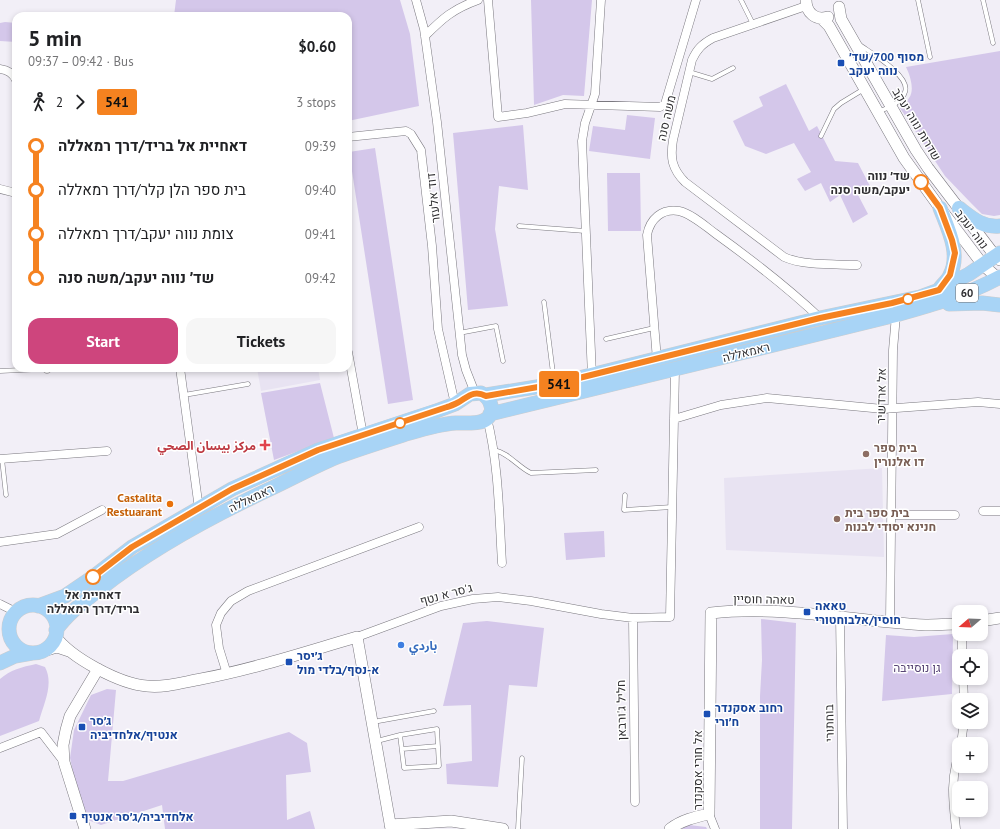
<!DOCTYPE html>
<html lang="en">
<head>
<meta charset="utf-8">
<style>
  body { margin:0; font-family:"PT Sans","Noto Sans Arabic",Heebo,sans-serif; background:#f6f6f6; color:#202124; height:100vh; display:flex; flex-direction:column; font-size:15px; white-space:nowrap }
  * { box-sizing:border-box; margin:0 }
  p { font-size:13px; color:#757577 }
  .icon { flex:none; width:22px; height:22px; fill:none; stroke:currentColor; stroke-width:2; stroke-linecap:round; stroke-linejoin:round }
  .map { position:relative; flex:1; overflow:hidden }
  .panel { position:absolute; left:12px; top:12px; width:340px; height:360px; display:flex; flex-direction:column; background:#fff; border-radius:12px; box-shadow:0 2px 6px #0003 }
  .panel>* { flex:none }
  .badge { padding:0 8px; border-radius:3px; font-size:14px; line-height:26px }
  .needle { width:26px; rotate:251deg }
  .fabs { position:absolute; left:952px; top:605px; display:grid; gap:8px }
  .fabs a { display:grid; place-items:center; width:36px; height:36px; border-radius:8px; background:#fff; box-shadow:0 2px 6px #0003; font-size:20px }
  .map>.badge { position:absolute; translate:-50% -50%; box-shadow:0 0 0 2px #fff }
  .legs { display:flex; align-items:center; gap:6px; height:44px; padding:0 16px; font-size:13px }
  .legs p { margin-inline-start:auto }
  .headline { display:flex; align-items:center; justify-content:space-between; height:68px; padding:0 16px }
  h1 { font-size:22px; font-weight:600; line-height:30px }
  .primary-button { display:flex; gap:8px; margin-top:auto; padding:8px 16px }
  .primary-button a { flex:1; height:46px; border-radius:12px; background:#ce457d; color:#fff; font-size:16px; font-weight:600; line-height:46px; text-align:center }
  .primary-button a+a { background:#f6f6f6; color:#202124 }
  ul { padding:0 16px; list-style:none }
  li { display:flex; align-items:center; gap:14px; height:44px; font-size:15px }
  li i { display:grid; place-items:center; width:6px; height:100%; margin:0 5px; background:currentColor }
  li i::after { content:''; width:10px; height:10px; margin:-5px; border:3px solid; border-radius:50%; background:#fff }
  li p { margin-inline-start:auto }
  li:first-child i { background:linear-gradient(#0000 50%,currentColor 0) }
  li:last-child i { background:linear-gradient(currentColor 50%,#0000 0) }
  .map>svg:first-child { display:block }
</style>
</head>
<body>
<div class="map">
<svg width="1000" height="829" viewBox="0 0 1000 829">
  <rect width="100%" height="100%" fill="#f2eff7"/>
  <!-- built -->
  <path fill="#e8e3f2" d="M257 368H318L320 380 261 391Z
    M882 468 884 557 726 550 724 478Z"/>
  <!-- green -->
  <path fill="#d4c7ea" d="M176 0H400L410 34 419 106 348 121V16H174Z
    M531 0H592L584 96 563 95 534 105Z
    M5 22 16 23V42L0 41V23Z
    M1000 51V215L994 216 982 214 970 202 945 176 900 108C903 105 907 102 909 98 915 90 910 75 906 67Z
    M786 84 809 131 817 126 835 161 858 163 870 186 857 193 868 214 853 223 840 195 830 202 821 183 805 191 797 179 811 172 794 143 766 154 745 146 733 121 763 106 759 97Z
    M627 115 655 118 650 159 589 151 593 126 625 130Z
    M523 125 528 190 499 186 495 229 508 306 468 310 453 133Z
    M375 148 413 400 388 404 349 152Z
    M607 173H640L641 231H608Z
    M320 383 334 438 274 460 261 393Z
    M604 531 605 557 566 560 564 533Z
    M761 619 796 623 792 829H760V696L762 660Z
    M487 621 544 628 537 687 509 685 498 787 447 784 446 764 472 761 471 705 443 706 463 623Z
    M953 634 952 694 882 701 886 635 914 637Z
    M36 664 45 667C54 684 44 703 39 721L0 736V679C10 670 22 667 36 664Z
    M107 689 116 690 108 781H123L289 732 307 743 311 772 286 775 287 820 310 811 315 829H165L162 805 101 825 88 820 76 786 70 758 74 730 91 695Z
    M689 825 706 827 707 829H681Z"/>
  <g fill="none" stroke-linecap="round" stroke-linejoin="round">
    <!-- service casing -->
    <g stroke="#7a787f" stroke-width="5">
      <path id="service" d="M741 0 753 24
        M918 0 930 57
        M983 0 993 43
        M860 45C871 53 911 76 905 92 902 103 887 108 878 112
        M689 72 712 79 733 68
        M821 136 834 109 841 103 864 89
        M519 226 585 231
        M544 302 554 381
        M459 333 496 326 503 361
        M606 339 654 328
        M0 371 62 368
        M184 395 248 384
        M494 450C509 453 518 467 531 473L596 470
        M2 459 6 495
        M625 495 624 510 672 507
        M373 722 434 711
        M377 741 400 735 437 729 439 766 404 768 400 735
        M402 749 438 746
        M518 829 522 758"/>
    </g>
    <!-- minor casing -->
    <g stroke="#7a787f" stroke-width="9">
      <path id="minor" d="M416 0 424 29 437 122 462 355 466 370 475 393
        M488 0 498 117 527 113 565 104 660 107 665 104 696 0
        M806 6 713 38C702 44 697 49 692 60L673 140C670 158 672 169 685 182L784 257C804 266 835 264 857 265
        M425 36C443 18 453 9 478 0
        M0 69C8 70 13 73 16 80
        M348 137 406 131 411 134 421 150 432 246 438 329 455 404
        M0 189 16 193
        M348 352 363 435
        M657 360 647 235C650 219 662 208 679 211 692 214 705 226 716 234 752 260 787 287 820 318
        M47 368V369
        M180 368 199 509
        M592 376 582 141 585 123 595 94 601 0
        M487 418C499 466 499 515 502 563
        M674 419 721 405 767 398 883 409 978 402 1000 404
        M0 459 107 451
        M983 511H1000
        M891 515H955
        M0 542 57 534 102 510
        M0 604 16 612
        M840 616 843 829
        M633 618 635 802
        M890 622 893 350 896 315
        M962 634V656
        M357 637 441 606 473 599 498 597 531 601 601 614 633 618 670 617 675 370
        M227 674 219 648 216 625 221 613 231 601 248 591 419 527
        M963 678 964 700
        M961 744 964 722
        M0 748 41 732 64 762
        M709 814 715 829
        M956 829C953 800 950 782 959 753"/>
    </g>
    <!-- tertiary casing -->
    <g stroke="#7a787f" stroke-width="12">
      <path id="tertiary" d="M806 0C806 13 816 21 828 17
        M839 7 841 19 916 150 928 168 996 257 1000 260
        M821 18 829 26 904 158 940 208 983 265 1000 280
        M981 621 1000 618
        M55 636C71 658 120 684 147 686 165 688 184 682 201 679 254 669 305 652 357 637L391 829
        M40 652 57 647 69 651
        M390 825 451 821 503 829
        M85 829 64 762 63 745 66 730 70 716 98 669
        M670 829C682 820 695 817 709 814L711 613C783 605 854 621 925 625 936 625 948 624 959 624"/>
    </g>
    <!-- trunk casing -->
    <g stroke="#cdcdce" stroke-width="15">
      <path id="trunk" d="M940 208C948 229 961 254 950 275 948 280 943 284 940 288
        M959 208C972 218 983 228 1000 226
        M949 304 982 303 1000 305
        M486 395 555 384 820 318 920 297 939 290 969 274 1000 253
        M490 414 896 315C932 305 967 295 1000 277
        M9 629a24 24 0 1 1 48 0a24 24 0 1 1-48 0Z
        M38 606 65 596 93 577 132 547 232 489 318 450 439 410 455 404 470 394 481 393C492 399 497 415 483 421 476 424 464 423 456 423 438 424 420 430 403 435 381 442 359 449 337 457 315 466 293 478 272 488 212 516 152 548 100 589 85 601 68 613 56 630
        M0 663 15 656 32 653"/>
    </g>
    <!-- service -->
    <use href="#service" stroke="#fff" stroke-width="4"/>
    <!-- minor -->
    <use href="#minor" stroke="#fff" stroke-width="8"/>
    <!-- tertiary -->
    <use href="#tertiary" stroke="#fff" stroke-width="11"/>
    <!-- trunk -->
    <use href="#trunk" stroke="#a8d4f6" stroke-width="14"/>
  </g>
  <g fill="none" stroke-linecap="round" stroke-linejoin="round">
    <!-- line-1 casing -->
    <g stroke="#fff" stroke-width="9">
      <path id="line-1" d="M93 577 132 547 232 489 318 450 447 407C451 406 455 404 459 402 469 396 474 390 486 396L555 384 820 318 892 303 939 290 950 275 955 253 952 240 940 208 921 182"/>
    </g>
    <!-- line-1 -->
    <use href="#line-1" stroke="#f58220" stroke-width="6"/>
  </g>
  <!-- markers -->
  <g fill="#1a4fb4" stroke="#fff" stroke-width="1.5">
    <rect x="837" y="59" width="8" height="8" rx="2"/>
    <rect x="803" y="608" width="8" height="8" rx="2"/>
    <rect x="285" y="658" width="8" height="8" rx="2"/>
    <rect x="703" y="710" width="8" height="8" rx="2"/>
    <rect x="78" y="723" width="8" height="8" rx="2"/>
    <rect x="69" y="812" width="8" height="8" rx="2"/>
  </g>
  <g fill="#fff" stroke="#f58220" stroke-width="2">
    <circle cx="921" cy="182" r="7"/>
    <circle cx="908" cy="299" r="5"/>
    <circle cx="400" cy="423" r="5"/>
    <circle cx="93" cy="577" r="7"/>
  </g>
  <path fill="#e0444e" stroke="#fff" stroke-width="1.5" d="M263 439h4v4h4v4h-4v4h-4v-4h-4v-4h4z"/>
  <g fill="#8d6e63" stroke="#fff" stroke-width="1.5">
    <circle cx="866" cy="454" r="4"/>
    <circle cx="837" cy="519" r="4"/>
  </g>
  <circle fill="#e8710a" stroke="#fff" stroke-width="1.5" cx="170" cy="504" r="4"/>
  <circle fill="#3f7fe0" stroke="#fff" stroke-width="1.5" cx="401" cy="645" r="4"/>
  <g text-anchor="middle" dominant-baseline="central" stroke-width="3" stroke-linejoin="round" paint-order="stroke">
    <!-- shield labels -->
    <rect fill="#fff" stroke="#6d6d6f" stroke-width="1" x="956" y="284" width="22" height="18" rx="3"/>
    <g font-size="11" font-weight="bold" fill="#2f2e31">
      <text x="967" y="293">60</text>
    </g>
    <!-- transit labels -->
    <g font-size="12" font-weight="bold" fill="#164399" stroke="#fff" text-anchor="start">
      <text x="849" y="56">מסוף 700/שד׳<tspan x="849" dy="14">נווה יעקב</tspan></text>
      <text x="815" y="605">טאאה<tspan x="815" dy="14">חוסין/אלבוחטורי</tspan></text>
      <text x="297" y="655">ג׳יסר<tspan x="297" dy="14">א-נסף/בלדי מול</tspan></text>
      <text x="715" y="707">רחוב אסקנדר<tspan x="715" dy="14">ח׳ורי</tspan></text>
      <text x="90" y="720">ג׳סר<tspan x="90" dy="14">אנטיף/אלחדיביה</tspan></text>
      <text x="81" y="816">אלחדיביה/ג׳סר אנטיף</text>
    </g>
    <!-- street labels -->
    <g font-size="12" fill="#2f2e31" stroke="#fff">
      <text transform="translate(666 118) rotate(-77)">משה סנה</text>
      <text transform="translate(917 124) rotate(59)">שדרות נווה יעקב</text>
      <text transform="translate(433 198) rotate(-96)">דוד אלעזר</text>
      <text transform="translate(972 229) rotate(53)">נווה יעקב</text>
      <text transform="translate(746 352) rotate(-14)">ראמאללה</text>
      <text transform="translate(881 396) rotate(-89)">אל ארדשיר</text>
      <text transform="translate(251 498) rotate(-26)">ראמאללה</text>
      <text transform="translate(446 594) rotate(-15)">ג'סר א נטף</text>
      <text transform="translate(764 599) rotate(1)">טאהה חוסיין</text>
      <text transform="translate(621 710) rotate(-91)">חליל ג'ורבאן</text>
      <text transform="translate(829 723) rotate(-91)">בוחתורי</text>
      <text transform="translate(697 770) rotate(-90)">אל חורי אסקנדר</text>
    </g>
    <!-- stop labels -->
    <g font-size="12" font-weight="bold" fill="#2f2e31" stroke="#fff" text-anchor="end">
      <text x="910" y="175">שד׳ נווה<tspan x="910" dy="14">יעקב/משה סנה</tspan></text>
      <text x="93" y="594" text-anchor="middle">דאחיית אל<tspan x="93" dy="14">בריד/דרך רמאללה</tspan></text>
    </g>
    <!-- health labels -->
    <g font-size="12" font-weight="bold" fill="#be3a42" stroke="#fff" text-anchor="end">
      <text x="256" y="445">مركز بيسان الصحي</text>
    </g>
    <!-- education labels -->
    <g font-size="12" font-weight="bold" fill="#785e54" stroke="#fff" text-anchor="start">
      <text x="874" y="447">בית ספר<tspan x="874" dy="14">דו אלנורין</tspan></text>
      <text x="845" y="512">בית ספר בית<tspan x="845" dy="14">חנינא יסודי לבנות</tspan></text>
    </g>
    <!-- food labels -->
    <g font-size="12" font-weight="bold" fill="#c56008" stroke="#fff" text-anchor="end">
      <text x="162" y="497">Castalita<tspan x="162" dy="14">Restuarant</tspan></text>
    </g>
    <!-- shop labels -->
    <g font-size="12" font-weight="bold" fill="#366cbe" stroke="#fff" text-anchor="start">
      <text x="409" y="645">باردي</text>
    </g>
    <!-- park labels -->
    <g font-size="12" fill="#584575" stroke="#fff">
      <text x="917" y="667">גן נוסייבה</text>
    </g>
  </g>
</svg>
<div class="fabs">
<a><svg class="needle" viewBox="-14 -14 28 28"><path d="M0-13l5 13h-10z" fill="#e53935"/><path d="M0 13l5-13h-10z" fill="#757577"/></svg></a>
<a><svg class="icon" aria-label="locate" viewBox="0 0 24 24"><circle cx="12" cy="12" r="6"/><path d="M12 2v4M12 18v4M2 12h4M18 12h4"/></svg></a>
<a><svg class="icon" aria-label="layers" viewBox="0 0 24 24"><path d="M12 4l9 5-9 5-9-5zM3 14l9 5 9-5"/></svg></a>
<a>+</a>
<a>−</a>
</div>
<b class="badge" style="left:559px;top:384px;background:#f58220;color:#111">541</b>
<section class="panel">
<div class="headline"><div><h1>5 min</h1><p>09:37 – 09:42 · Bus</p></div><b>$0.60</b></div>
<div class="legs"><svg class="icon" aria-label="walk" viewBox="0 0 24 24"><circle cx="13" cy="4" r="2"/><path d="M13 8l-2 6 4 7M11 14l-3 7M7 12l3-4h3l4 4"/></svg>2<svg class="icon" aria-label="forward" viewBox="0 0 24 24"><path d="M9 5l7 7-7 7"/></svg><b class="badge" style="background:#f58220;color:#111">541</b><p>3 stops</p></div>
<ul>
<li><i style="color:#f58220"></i><b>דאחיית אל בריד/דרך רמאללה</b><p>09:39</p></li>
<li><i style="color:#f58220"></i><span>בית ספר הלן קלר/דרך רמאללה</span><p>09:40</p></li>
<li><i style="color:#f58220"></i><span>צומת נווה יעקב/דרך רמאללה</span><p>09:41</p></li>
<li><i style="color:#f58220"></i><b>שד׳ נווה יעקב/משה סנה</b><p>09:42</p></li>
</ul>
<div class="primary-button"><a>Start</a><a>Tickets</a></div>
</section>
</div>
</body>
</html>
